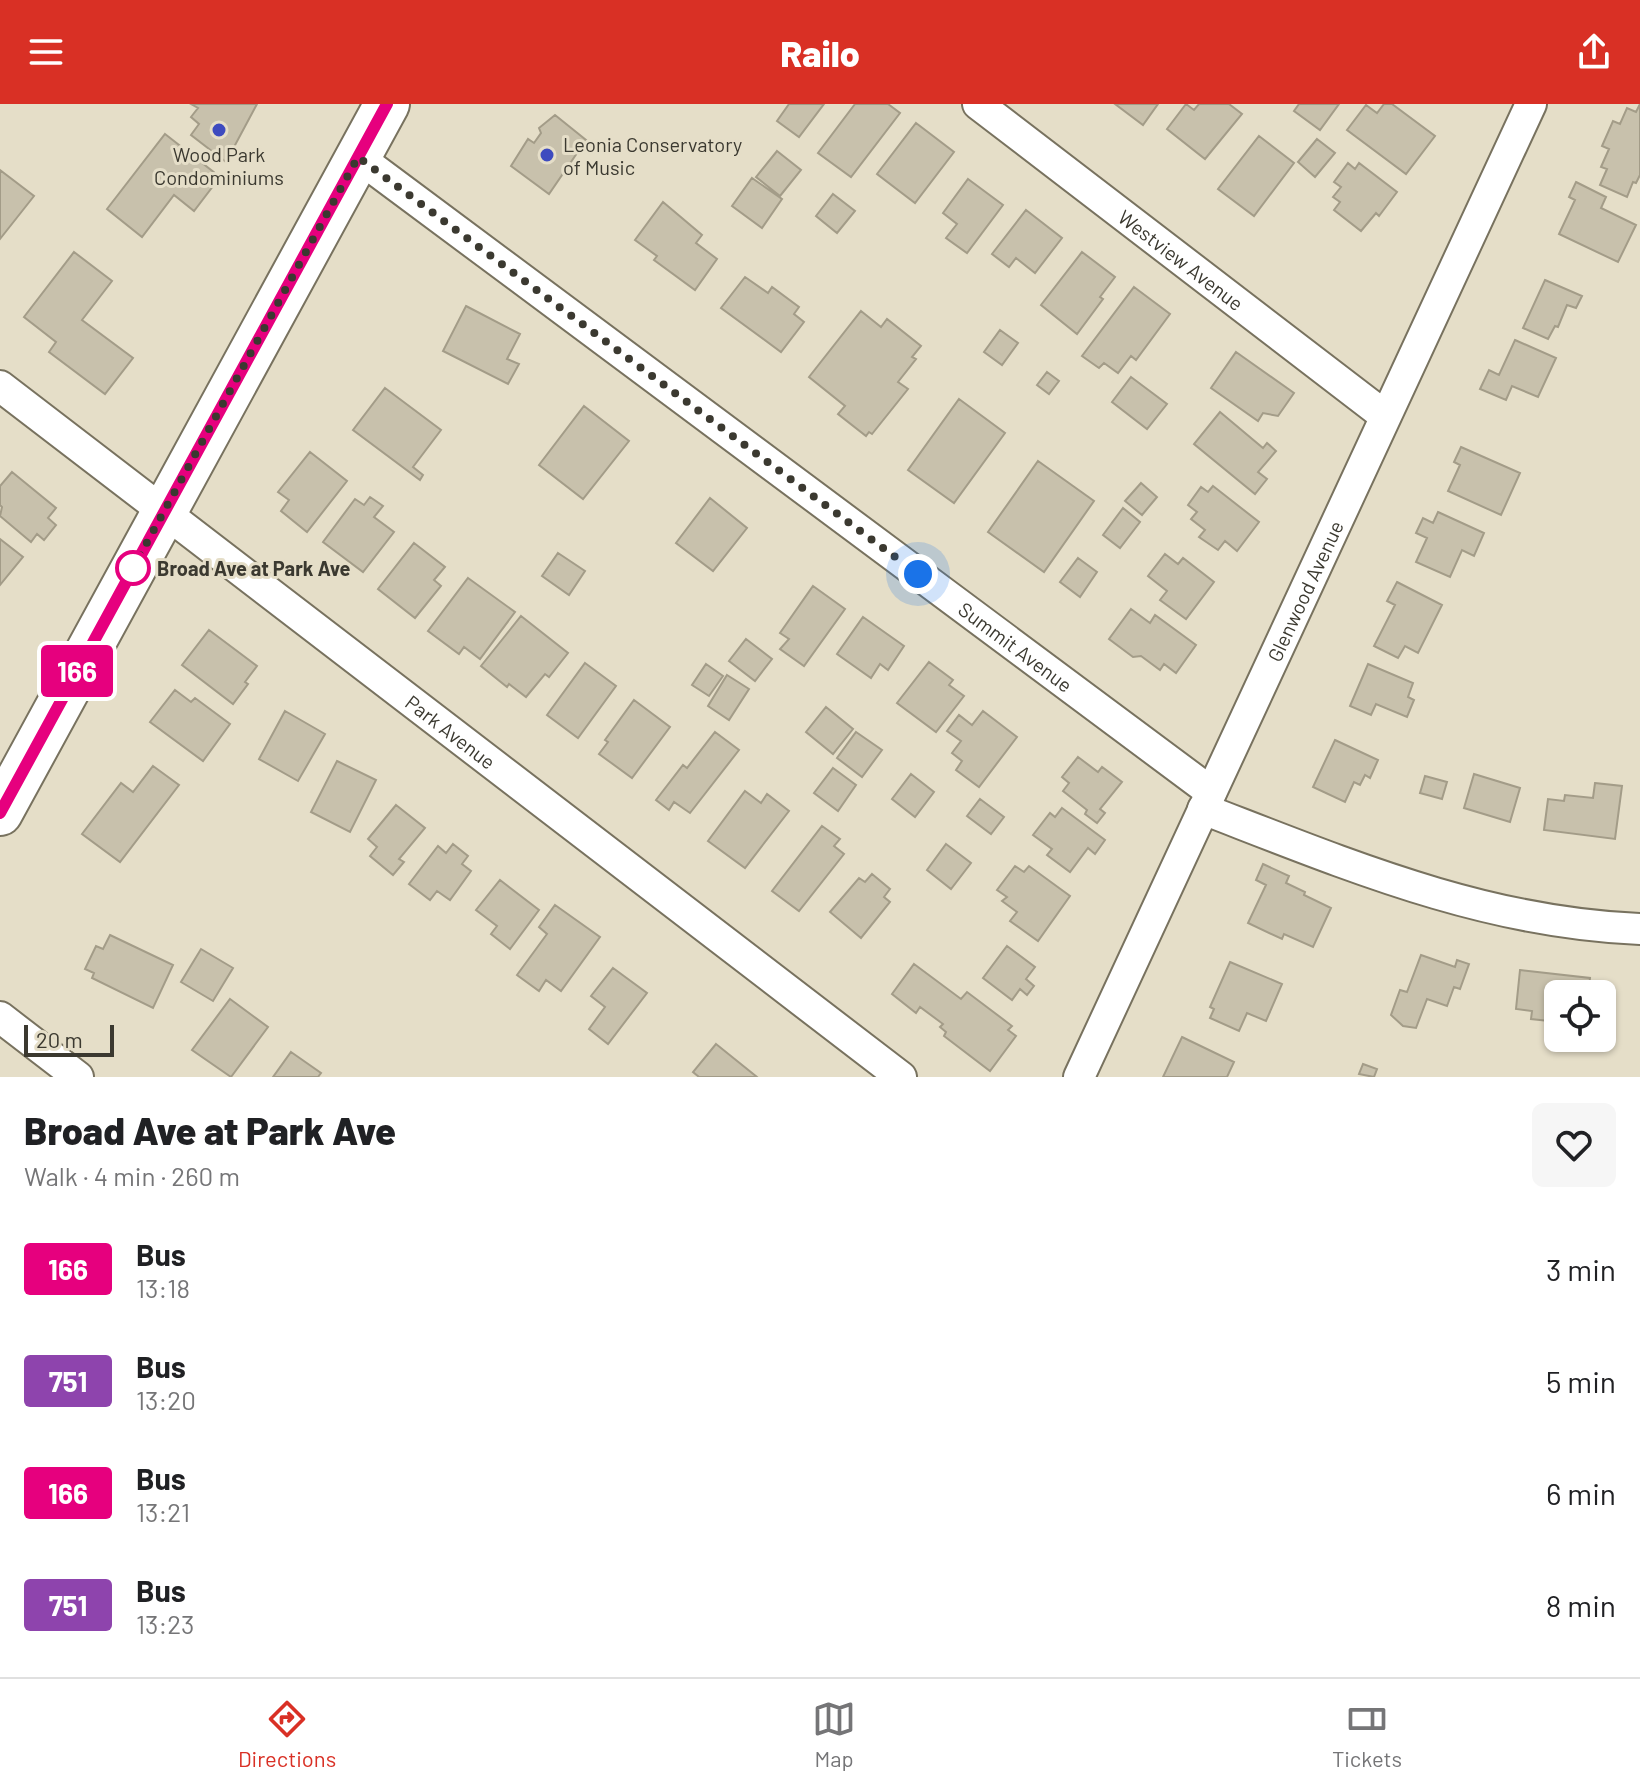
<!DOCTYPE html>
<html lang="en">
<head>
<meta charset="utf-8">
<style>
  body { margin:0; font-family:Barlow,sans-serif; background:#f6f6f6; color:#202124; height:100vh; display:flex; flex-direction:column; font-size:30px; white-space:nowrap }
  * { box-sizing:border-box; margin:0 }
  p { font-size:26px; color:#757577 }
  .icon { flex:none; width:44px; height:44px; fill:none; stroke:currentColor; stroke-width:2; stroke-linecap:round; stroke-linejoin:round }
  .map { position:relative; height:973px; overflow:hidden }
  .side { display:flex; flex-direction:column; background:#fff; flex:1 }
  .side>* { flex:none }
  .badge { padding:0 16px; border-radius:6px; font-size:28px; line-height:52px }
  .tools { position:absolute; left:1544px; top:876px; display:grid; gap:16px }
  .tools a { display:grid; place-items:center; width:72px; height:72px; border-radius:12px; background:#fff; box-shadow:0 2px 6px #0004; font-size:40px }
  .scale { position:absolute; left:24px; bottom:20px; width:90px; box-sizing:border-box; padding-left:8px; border:4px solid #3b3930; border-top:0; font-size:22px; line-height:28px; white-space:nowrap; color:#3b3930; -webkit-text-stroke:6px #e5dec8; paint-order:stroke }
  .you { position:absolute; width:40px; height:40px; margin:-20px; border:6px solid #fff; border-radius:50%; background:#1a73e8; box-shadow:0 0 0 12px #1a73e833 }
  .map>.badge { position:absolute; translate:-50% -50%; box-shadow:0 0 0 4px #fff }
  .round { display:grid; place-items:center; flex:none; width:84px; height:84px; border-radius:12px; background:#f6f6f6 }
  .headline { display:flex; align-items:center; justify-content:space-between; height:136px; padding:0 24px }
  h1 { font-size:38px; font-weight:800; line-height:60px }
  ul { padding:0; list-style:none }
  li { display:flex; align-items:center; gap:24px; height:112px; padding:0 24px }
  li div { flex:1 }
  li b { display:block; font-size:30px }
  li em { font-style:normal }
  li .badge { min-width:88px; font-weight:700; text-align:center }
  header { display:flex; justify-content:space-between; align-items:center; height:104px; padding:0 24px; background:#d93025; color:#fff; font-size:36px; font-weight:800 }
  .dock { display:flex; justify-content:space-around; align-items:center; height:112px; border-top:2px solid #e0e0e0; background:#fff; font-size:22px; color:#757577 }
  .dock a { display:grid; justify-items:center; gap:4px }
  .dock .on { color:#d93025 }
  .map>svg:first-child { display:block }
</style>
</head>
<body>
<header><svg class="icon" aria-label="menu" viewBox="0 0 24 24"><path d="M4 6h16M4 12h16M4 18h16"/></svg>Railo<svg class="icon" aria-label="share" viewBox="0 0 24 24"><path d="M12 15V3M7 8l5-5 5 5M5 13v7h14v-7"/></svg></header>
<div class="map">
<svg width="1640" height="973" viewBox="0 0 1640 973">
  <rect width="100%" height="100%" fill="#e5dec8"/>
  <!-- building -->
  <path fill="#c8c1ac" stroke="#a39c88" stroke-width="2" d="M191 0H257L226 58 191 31 199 20 191 13 198 4Z
    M789 0H824L799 33 777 17Z
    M855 0H888L900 9 851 73 818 49Z
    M1115 0H1158L1143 21Z
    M1186 0 1194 6 1199 0H1229L1242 10 1205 55 1167 25Z
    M1299 0H1339L1320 26 1294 7Z
    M1384 0H1392L1435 32 1406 70 1347 26 1366 1 1377 9Z
    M1640 0V71L1636 79 1633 78 1627 93 1600 81 1607 65 1601 63 1609 45 1602 42 1613 17 1620 20 1627 4 1636 8Z
    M555 11 586 36 549 90 511 62 528 35 534 39 541 29 539 24Z
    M916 19 954 48 915 99 877 70Z
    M165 30 220 73 194 107 174 91 142 133 107 105Z
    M1259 32 1294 59 1254 112 1218 85Z
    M1317 35 1335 49 1315 73 1298 58Z
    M777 47 801 66 780 92 756 73Z
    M1348 59 1355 65 1359 59 1397 88 1379 112 1376 109 1361 127 1334 106 1340 98 1333 93 1341 83 1334 78Z
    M0 66 34 92 0 135Z
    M752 74 782 95 762 124 732 102Z
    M968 75 1003 101 967 149 946 134 957 120 943 109Z
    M1576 78 1606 93 1601 104 1636 121 1618 158 1559 130 1575 96 1569 93Z
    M833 90 855 107 837 129 816 112Z
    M663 98 702 131 696 139 717 155 695 186 654 156 657 152 635 136Z
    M1026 106 1062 134 1035 169 1016 154 1009 163 992 150Z
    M74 148 112 177 82 216 133 254 105 290 49 248 56 238 24 213Z
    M1082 148 1115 173 1100 193 1103 195 1077 230 1041 201Z
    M745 173 768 189 772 183 799 203 794 210 804 218 781 248 721 204Z
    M1545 176 1582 192 1576 204 1567 201 1558 223 1555 222 1548 235 1523 224Z
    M1134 183 1170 210 1136 256 1131 252 1118 269 1104 259 1099 264 1082 252Z
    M466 202 520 230 507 255 519 260 508 280 443 247Z
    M861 207 881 223 887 215 921 242 912 253 916 255 898 278 908 285 872 330 869 328 866 332 838 310 845 302 809 273Z
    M1000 226 1018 239 1002 261 984 248Z
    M1515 236 1556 254 1538 293 1512 282 1506 296 1480 285 1489 266 1499 271Z
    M1236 248 1294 289 1278 312 1263 309 1258 317 1211 284Z
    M1047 268 1059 277 1049 290 1037 281Z
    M1131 273 1167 300 1147 325 1112 298Z
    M385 284 441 326 413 363 423 371 420 376 353 326Z
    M959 295 1005 329 954 399 908 366Z
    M584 302 629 337 583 395 539 361Z
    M1220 308 1263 344 1267 339 1276 347 1258 368 1267 375 1255 390 1194 340Z
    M1461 343 1520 369 1501 411 1448 387 1460 361 1454 358Z
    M310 348 347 377 307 428 281 407 289 396 278 388Z
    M1038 357 1094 397 1044 468 988 428Z
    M12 368 56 404 48 414 56 421 44 436 37 430 31 438 0 412 2 403 0 401V382Z
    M1141 379 1157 393 1142 411 1125 397Z
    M1213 382 1259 418 1237 447 1225 437 1218 446 1199 433 1205 426 1191 415 1197 408 1188 401 1201 383 1208 388Z
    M370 393 383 402 374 413 394 428 363 468 323 438 355 395 364 401Z
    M710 394 747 424 713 467 676 439Z
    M1123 404 1140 418 1120 444 1103 431Z
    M1438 408 1484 429 1474 452 1462 446 1450 473 1416 458 1427 434 1416 429 1423 414 1433 419Z
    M0 435 23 453 0 481Z
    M414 439 445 463 434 476 441 482 415 514 378 485Z
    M558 449 585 467 569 491 542 472Z
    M1165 450 1178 460 1183 454 1214 478 1186 515 1160 496 1167 487 1148 472Z
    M1078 454 1097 468 1080 493 1060 478Z
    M468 474 515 508 480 555 464 543 459 550 428 527Z
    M1397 478 1442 501 1418 549 1405 542 1398 554 1374 542 1395 501 1387 497Z
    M813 482 845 505 804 562 780 545 789 535 780 529Z
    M1131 505 1150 519 1155 511 1196 541 1176 569 1164 560 1160 566 1141 552 1133 553 1109 535Z
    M521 512 568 549 549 573 545 570 526 593 509 580 507 583 481 562Z
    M863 513 904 542 888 566 880 560 871 574 837 550Z
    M209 526 257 562 245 578 248 580 233 600 182 561Z
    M746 535 772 555 755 577 729 557Z
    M929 558 953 576 949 581 964 592 936 628 897 599Z
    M585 559 616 582 578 634 547 611Z
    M706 560 723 572 709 592 692 581Z
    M1368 560 1413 579 1408 593 1414 596 1407 613 1376 600 1371 611 1350 602Z
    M727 571 749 585 729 616 708 602Z
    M175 586 191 598 195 594 230 620 203 657 150 618Z
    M634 596 670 623 632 674 599 650 608 638 605 636Z
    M826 603 853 625 833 650 806 628Z
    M285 607 325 630 298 677 259 655Z
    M983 607 1017 633 979 683 956 666 962 657 952 649 961 637 947 627 959 611 972 621Z
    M715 628 739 646 690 709 674 698 669 706 656 696 683 661 687 664Z
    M856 628 882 646 862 673 837 654Z
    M1335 636 1378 656 1370 674 1365 671 1360 681 1354 678 1345 698 1313 683Z
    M1078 653 1098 668 1102 663 1122 678 1100 705 1105 709 1097 719 1085 710 1087 706 1063 687 1069 679 1062 673Z
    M337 657 376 676 350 728 311 708Z
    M153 662 179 681 120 758 82 730 121 679 133 688Z
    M833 664 856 681 838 707 814 689Z
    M911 670 934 688 915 713 892 695Z
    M1474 670 1520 684 1510 718 1464 704Z
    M1425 672 1447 678 1442 695 1420 689Z
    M1595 679 1622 682 1615 735 1544 726 1548 695 1564 697 1565 691 1593 694Z
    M745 687 761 699 767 690 789 707 745 764 708 737Z
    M980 695 1004 713 991 730 967 712Z
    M396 701 425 724 399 755 404 758 393 771 370 752 377 743 368 735Z
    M1062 704 1105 736 1095 750 1088 744 1070 768 1047 751 1052 745 1033 731 1050 709 1055 713Z
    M822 722 840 735 834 742 844 750 799 807 772 787Z
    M453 740 468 752 462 760 471 767 450 796 437 787 430 796 409 780 438 742 446 749Z
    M946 740 971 759 951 785 927 766Z
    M1263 760 1289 772 1286 779 1305 788 1304 791 1331 804 1313 843 1284 830 1282 835 1248 819 1266 781 1256 776Z
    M1015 762 1024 768 1029 762 1070 792 1038 837 1010 817 1017 808 1002 797 1007 793 997 786Z
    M872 770 890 785 884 793 890 798 861 834 830 808 859 774 865 778Z
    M500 776 539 806 510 845 491 830 497 822 476 806Z
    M555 801 600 833 561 887 546 876 539 887 517 871 547 830 539 823Z
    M110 831 173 861 153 904 92 874 94 869 85 865 96 842 103 845Z
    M1007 842 1035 863 1026 875 1034 882 1027 891 1020 885 1012 896 983 874Z
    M201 845 233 864 213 897 181 878Z
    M1421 851 1455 863 1457 856 1469 860 1460 885 1454 883 1447 902 1427 895 1416 924 1403 922 1391 911 1400 886 1407 888Z
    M1230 858 1282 880 1266 917 1247 909 1239 927 1210 914 1214 905 1210 903Z
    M914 860 961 895 967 888 1012 922 1008 926 1016 932 990 967 944 932 946 928 940 923 943 920 920 903 916 909 892 890Z
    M613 864 647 889 608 940 589 925 605 903 591 892Z
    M1520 866 1590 874 1588 890H1558V918L1531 915 1532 907 1516 905Z
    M230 895 268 923 231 973 192 946Z
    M1182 933 1234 958 1227 973H1163Z
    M716 940 757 973H699L693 968Z
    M291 948 321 969 318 973H273Z
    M1363 960 1377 965 1374 973 1359 970Z"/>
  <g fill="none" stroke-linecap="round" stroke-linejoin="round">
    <!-- street casing -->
    <g stroke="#78725f" stroke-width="34">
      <g id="street">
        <path id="s1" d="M978 0 1385 312"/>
        <path id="s2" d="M358 53 1211 688"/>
        <path id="s3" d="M0 282 901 973"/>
        <path d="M1203 705C1346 760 1484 819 1640 825"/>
        <path d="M0 913 78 973"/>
        <path id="s4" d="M1079 973 1531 0"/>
      </g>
    </g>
    <!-- secondary casing -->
    <g stroke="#78725f" stroke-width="48">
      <path id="secondary" d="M0 709 387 0"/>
    </g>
    <!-- street -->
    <use href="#street" stroke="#fff" stroke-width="30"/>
    <!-- secondary -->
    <use href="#secondary" stroke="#fff" stroke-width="44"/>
  </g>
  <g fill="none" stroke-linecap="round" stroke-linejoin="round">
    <!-- line casing -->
    <g stroke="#fff" stroke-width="18">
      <path id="line" d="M0 709 387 0"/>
    </g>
    <!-- line -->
    <use href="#line" stroke="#e6007e" stroke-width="12"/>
    <!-- walk -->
    <path stroke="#3b3930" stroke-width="8" stroke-dasharray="0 14.4" d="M133 464 358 53 918 470"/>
  </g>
  <!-- markers -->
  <g fill="#3e4bbf" stroke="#e5dec8" stroke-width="3">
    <circle cx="219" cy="26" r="8"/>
    <circle cx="547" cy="51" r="8"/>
  </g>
  <circle fill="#fff" stroke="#e6007e" stroke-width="4" cx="133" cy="464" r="16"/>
  <g text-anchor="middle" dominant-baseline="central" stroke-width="6" stroke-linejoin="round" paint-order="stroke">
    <!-- poi labels -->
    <g font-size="20" fill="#3b3930" stroke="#e5dec8" text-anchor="start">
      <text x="563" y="40">Leonia Conservatory<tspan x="563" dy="23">of Music</tspan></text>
      <text x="219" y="50" text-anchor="middle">Wood Park<tspan x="219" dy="23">Condominiums</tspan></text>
    </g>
    <!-- street labels -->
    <g font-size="20" fill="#3b3930" stroke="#e5dec8">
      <text stroke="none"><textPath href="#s1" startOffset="256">Westview Avenue</textPath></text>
      <text stroke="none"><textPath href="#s4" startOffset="536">Glenwood Avenue</textPath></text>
      <text stroke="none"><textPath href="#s2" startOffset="820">Summit Avenue</textPath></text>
      <text stroke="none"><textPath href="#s3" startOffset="568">Park Avenue</textPath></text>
    </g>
    <!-- stop labels -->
    <g font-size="20" font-weight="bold" fill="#3b3930" stroke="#e5dec8" text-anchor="start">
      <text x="157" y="464">Broad Ave at Park Ave</text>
    </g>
  </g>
</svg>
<div class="tools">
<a><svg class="icon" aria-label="locate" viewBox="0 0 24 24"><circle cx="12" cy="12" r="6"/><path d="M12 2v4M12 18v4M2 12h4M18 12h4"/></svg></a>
</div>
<div class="scale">20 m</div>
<div class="you" style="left:918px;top:470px"></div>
<b class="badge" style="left:77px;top:567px;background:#e6007e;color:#fff">166</b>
</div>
<section class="side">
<div class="headline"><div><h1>Broad Ave at Park Ave</h1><p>Walk · 4 min · 260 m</p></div><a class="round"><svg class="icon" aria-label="heart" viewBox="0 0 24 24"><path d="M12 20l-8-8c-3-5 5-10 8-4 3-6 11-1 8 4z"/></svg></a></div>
<ul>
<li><span class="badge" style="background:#e6007e;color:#fff">166</span><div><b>Bus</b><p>13:18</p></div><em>3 min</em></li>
<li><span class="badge" style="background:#8e44ad;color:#fff">751</span><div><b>Bus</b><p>13:20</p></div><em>5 min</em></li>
<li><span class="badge" style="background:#e6007e;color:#fff">166</span><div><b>Bus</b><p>13:21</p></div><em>6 min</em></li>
<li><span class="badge" style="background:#8e44ad;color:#fff">751</span><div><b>Bus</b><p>13:23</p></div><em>8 min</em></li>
</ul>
</section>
<nav class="dock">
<a class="on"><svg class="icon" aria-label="directions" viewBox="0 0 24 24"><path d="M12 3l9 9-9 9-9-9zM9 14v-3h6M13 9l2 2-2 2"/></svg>Directions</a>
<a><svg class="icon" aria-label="map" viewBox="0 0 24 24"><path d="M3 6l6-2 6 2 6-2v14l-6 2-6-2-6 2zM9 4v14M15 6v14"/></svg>Map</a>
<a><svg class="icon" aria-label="tickets" viewBox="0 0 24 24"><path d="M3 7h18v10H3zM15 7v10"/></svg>Tickets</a>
</nav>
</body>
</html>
